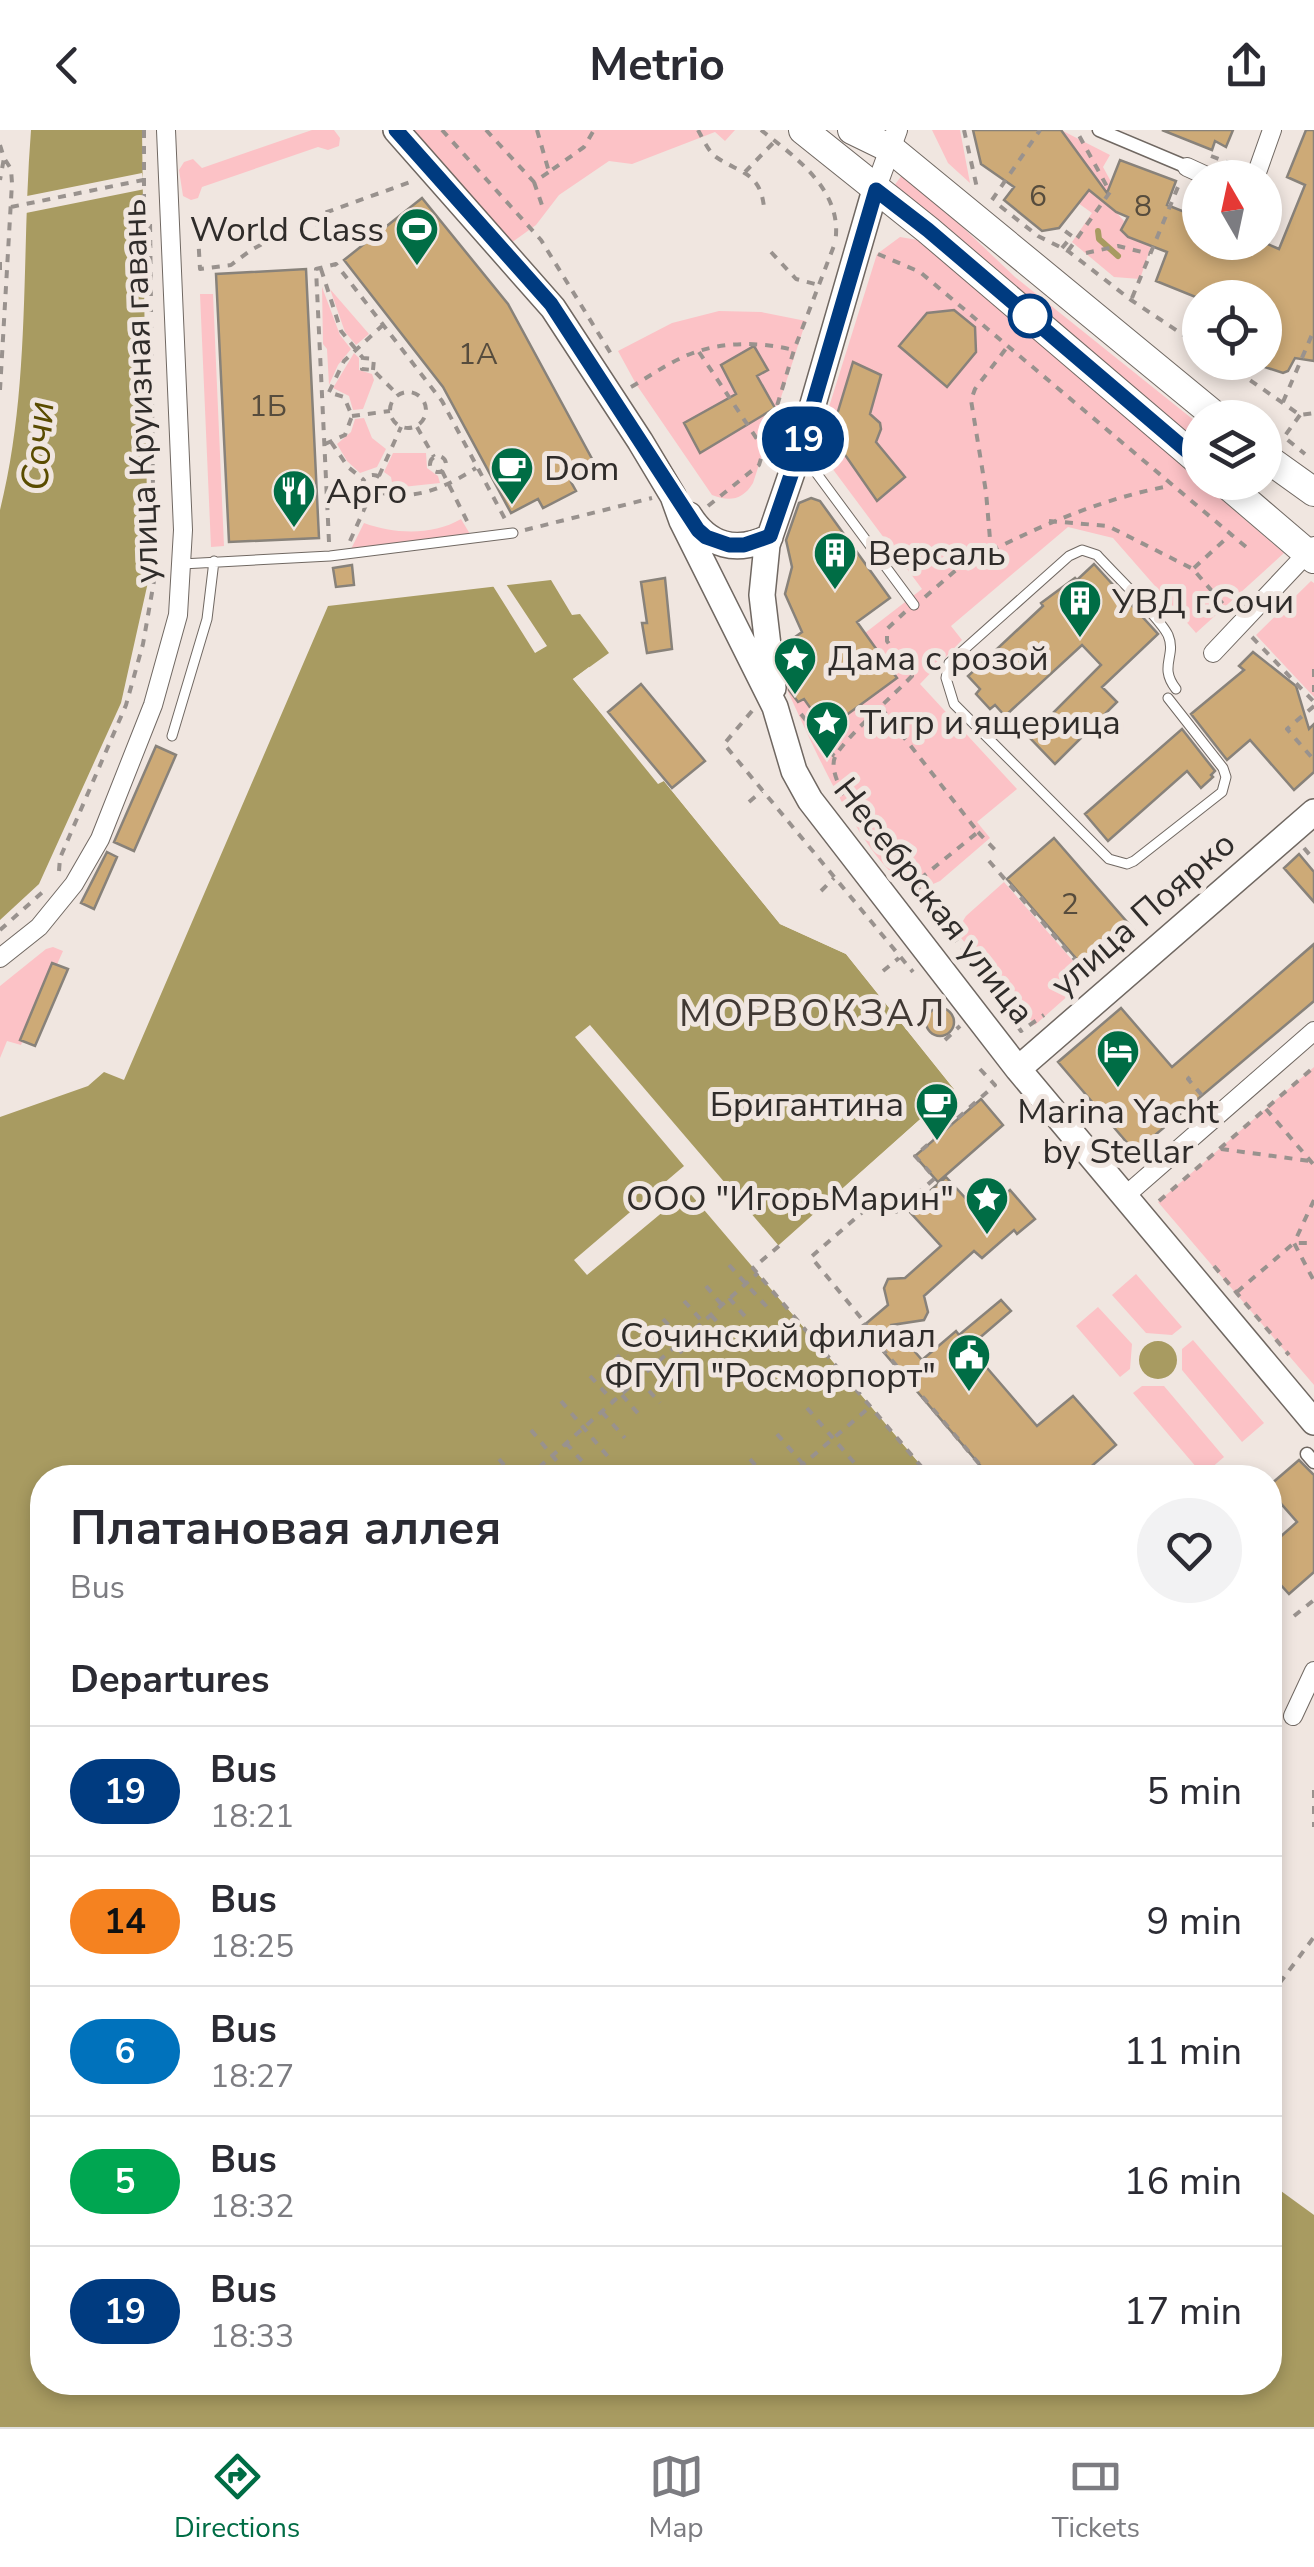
<!DOCTYPE html>
<html lang="en">
<head>
<meta charset="utf-8">
<style>
  body { margin:0; font-family:"Nunito Sans",sans-serif; background:#f2f2f3; color:#2b2b33; height:100vh; display:flex; flex-direction:column; font-size:38px; white-space:nowrap }
  * { box-sizing:border-box; margin:0 }
  p { font-size:32px; color:#7c7c81 }
  .icon { flex:none; width:55px; height:55px; fill:none; stroke:currentColor; stroke-width:2; stroke-linecap:round; stroke-linejoin:round }
  .map { position:relative; flex:1; overflow:hidden }
  .sheet { position:absolute; left:30px; top:1335px; width:1252px; height:930px; display:flex; flex-direction:column; background:#fff; border-radius:40px; box-shadow:0 5px 15px #0003 }
  .sheet>* { flex:none }
  .badge { padding:0 20px; border-radius:32px; font-size:35px; line-height:65px }
  .needle { width:65px; rotate:351deg }
  .controls { position:absolute; left:1182px; top:30px; display:grid; gap:20px }
  .controls a { display:grid; place-items:center; width:100px; height:100px; border-radius:50%; background:#fff; box-shadow:0 5px 15px #0003; font-size:50px }
  .map>.badge { position:absolute; translate:-50% -50%; box-shadow:0 0 0 5px #fff }
  h2 { padding:0 40px; font-size:38px; line-height:90px }
  .round { display:grid; place-items:center; flex:none; width:105px; height:105px; border-radius:52px; background:#f2f2f3 }
  .summary { display:flex; align-items:center; justify-content:space-between; height:170px; padding:0 40px }
  h1 { font-size:48px; font-weight:700; line-height:75px }
  ul { padding:0; list-style:none }
  li { display:flex; align-items:center; gap:30px; height:130px; padding:0 40px; border-top:2px solid #e1e1e2 }
  li div { flex:1 }
  li b { display:block; font-size:38px }
  li em { font-style:normal }
  li .badge { min-width:110px; font-weight:700; text-align:center }
  header { display:flex; justify-content:space-between; align-items:center; height:130px; padding:0 40px; background:#fff; font-size:45px; font-weight:700 }
  .tabs { display:flex; justify-content:space-around; align-items:center; height:140px; border-top:2px solid #e1e1e2; background:#fff; font-size:28px; color:#7c7c81 }
  .tabs a { display:grid; justify-items:center; gap:5px }
  .tabs .selected { color:#006d45 }
  .map>svg:first-child { display:block }
</style>
</head>
<body>
<header><svg class="icon" aria-label="back" viewBox="0 0 24 24"><path d="M15 5l-7 7 7 7"/></svg>Metrio<svg class="icon" aria-label="share" viewBox="0 0 24 24"><path d="M12 15V3M7 8l5-5 5 5M5 13v7h14v-7"/></svg></header>
<div class="map">
<svg width="1314" height="2297" viewBox="0 0 1314 2297">
  <rect width="100%" height="100%" fill="#f0e6e0"/>
  <!-- green -->
  <path fill="#fcc2c6" d="M312 0H334L340 8 339 16 328 20 318 17 202 57 198 68 191 70 183 66 179 40 184 32 193 29 202 38Z
    M410 0H735L725 11 715 2 632 34 609 31 559 65 536 95 511 113Z
    M932 0H960L970 53 948 33Z
    M1061 0 1110 25 1103 37 1121 70 1116 82 1124 91 1121 100 1151 116 1140 149 1114 147 1072 112 1092 83 1028 37 1036 25 1098 66 1104 58Z
    M902 45 913 50 1015 147 1200 295V314L894 56Z
    M900 107 918 110 1284 423 1196 503 1113 408 1068 397 951 496 962 510 920 554 1017 659 977 692 990 708 940 751 917 761C864 740 808 603 783 551L798 572 804 569 827 600 896 549 865 503 922 459 832 338 822 314 823 296 877 124Z
    M322 157 340 205 351 219 338 235 329 255 327 219 323 214Z
    M330 159 369 204 356 215 345 202Z
    M200 164H213L224 416 211 417Z
    M719 181 761 182 806 191 753 353C743 370 729 372 712 365L636 254 618 221 672 193Z
    M354 223 359 228V240L372 244 374 250 363 279 353 280 349 266 333 258Z
    M364 288 372 308 386 319 377 337 360 343 347 331 337 314 351 302 355 289Z
    M393 323H426L427 338 438 346 440 353 393 358 391 347 384 342Z
    M461 389 470 404 350 421 364 393C394 404 432 406 461 389Z
    M1311 451 1314 453V567L1256 505Z
    M1004 752 1088 848 1035 895 961 808 958 799 966 786Z
    M53 817 63 821 21 915 7 911 0 928V856L46 819Z
    M1314 937V1255L1158 1072Z
    M1136 1144 1182 1197 1172 1205 1146 1203 1112 1165Z
    M1098 1177 1132 1214 1130 1239 1120 1247 1076 1196Z
    M1193 1210 1264 1293 1242 1312 1182 1240V1219Z
    M1142 1256H1164L1224 1327 1203 1345 1133 1263Z"/>
  <!-- water -->
  <path fill="#a89b61" d="M31 0H142L148 452 121 573 39 754 0 790V380C31 256 21 127 31 0Z
    M551 450 572 485 580 484 609 523 573 549 659 653 663 650 780 794 846 824 954 959 753 1138 931 1347 42 1348V2252H1270V2053L1314 2085V2297H0V987L88 956 104 942 124 950 328 476Z
    M1139 1230a19 19 0 1 1 38 0a19 19 0 1 1-38 0Z"/>
  <!-- pier -->
  <path fill="#f0e6e0" d="M142 43 145 59 21 84 22 67Z
    M506 454 547 516 535 523 493 456Z
    M589 537 593 541 580 550 659 647H667L783 790 850 820 959 957 957 963 760 1138 936 1348 931 1347 688 1061 587 1145 574 1130 684 1036 575 907 590 895 779 1116 954 959 846 824 780 794 664 651 658 654 573 549Z"/>
  <g fill="none" stroke-linecap="round" stroke-linejoin="round">
    <!-- stream -->
    <path stroke="#a89b61" stroke-width="6" d="M1098 101 1099 109 1118 126"/>
  </g>
  <!-- building -->
  <path fill="#cdaa77" stroke="#88827a" stroke-width="2.5" d="M973 0H1061L1107 63 1120 30 1176 51 1167 75 1200 88V112H1263L1279 119 1305 55 1287 47 1306 0H1314V231L1295 228 1288 241 1283 243 1265 237V168H1198L1156 151 1167 122 1128 107 1121 100 1128 87 1116 82 1089 60 1059 98 1042 101 1004 70 1014 57 981 34Z
    M1162 0H1233L1226 17 1215 11 1212 20Z
    M422 68 508 174 597 338 571 352 576 361 543 378 538 369 511 383 443 257 344 130Z
    M306 139 319 408 229 412 216 144Z
    M954 180 975 197 976 222 947 257 899 216 927 183Z
    M754 216 768 240 757 246 775 278 700 323 684 293 736 264 721 235Z
    M853 232 881 245 870 284 880 293 881 299 876 312 905 347 877 371 841 319 836 323 828 305 830 286 836 288Z
    M811 368 820 371 890 468 857 492 897 548 826 600 804 569 798 572 789 560 788 547 805 535 788 512 802 502 785 464 792 437 786 410 799 373Z
    M1094 434 1158 504 1102 557 1117 572 1055 634 1029 607 1101 535 1082 515 1005 586 995 575 990 579 976 564 980 559 968 546 1043 476 1041 473 1075 448 1077 450Z
    M352 435 354 455 336 457 333 438Z
    M665 448 672 519 647 523 642 493H647L641 452Z
    M1253 522 1296 556 1309 599 1314 594V642L1294 660 1250 610 1227 630 1191 584 1244 540 1239 536Z
    M641 554 705 631 672 658 608 582Z
    M1182 599 1215 641 1211 645 1213 647 1201 658 1187 641 1108 711 1085 684Z
    M156 616 176 625 134 721 114 712Z
    M1054 708 1134 800 1087 841 1007 749Z
    M107 722 117 727 94 779 81 773Z
    M1299 724 1314 742V772L1284 738Z
    M1314 814V871L1135 1022 1058 932 1121 878 1172 937Z
    M52 833 68 839 35 916 20 910Z
    M926 892a14 14 0 1 1 28 0a14 14 0 1 1-28 0Z
    M981 969 1003 995 938 1052 915 1026Z
    M946 1047 981 1085 1010 1060 1035 1089 1017 1104 1014 1100 982 1128 974 1121 924 1166 928 1182 924 1190 892 1195 922 1230 956 1201 959 1205 1001 1170 1011 1181 969 1217 1037 1296 1073 1266 1116 1315 1078 1348H991L862 1197 888 1175 884 1158 888 1149 905 1148 941 1116 908 1080Z
    M1299 1330 1314 1345V1442L1289 1464 1270 1443V1416L1297 1392 1270 1361V1355Z"/>
  <g fill="none" stroke-linecap="round" stroke-linejoin="round">
    <!-- service casing -->
    <g stroke="#706862" stroke-width="11">
      <path id="service" d="M803 325 914 475
        M182 434 330 426 513 403
        M1168 568 1223 638 1226 647 1222 662 1134 731 1127 734 1109 729 954 574 946 548 949 533 1069 426 1082 420 1097 425C1112 442 1160 488 1168 505 1177 526 1158 536 1176 559
        M172 606 207 489 214 431"/>
    </g>
    <!-- pedestrian casing -->
    <g stroke="#706862" stroke-width="15">
      <path id="pedestrian" d="M1099 0 1187 37
        M1307 1324 1314 1332"/>
    </g>
    <!-- minor casing -->
    <g stroke="#706862" stroke-width="20">
      <path id="minor" d="M1187 37 1211 48
        M1255 48 1272 0
        M1213 523 1314 416
        M0 828 39 797 74 754 100 709 153 575 178 485 183 400 166 0
        M1125 1066 1314 901
        M1293 1586 1314 1541"/>
    </g>
    <!-- tertiary casing -->
    <g stroke="#706862" stroke-width="22">
      <path id="tertiary" d="M875 60 897 0"/>
    </g>
    <!-- secondary casing -->
    <g stroke="#706862" stroke-width="28">
      <path id="secondary" d="M396 0 553 178 640 311 673 366 682 391 775 577 794 641 810 670 1018 939 1314 1292
        M689 385C708 416 736 424 770 407
        M773 558 762 465 767 415 800 319 875 60
        M1018 939 1314 682"/>
    </g>
    <!-- primary casing -->
    <g stroke="#706862" stroke-width="30">
      <path id="primary" d="M803 0 928 100 1200 332
        M852 0 891 19 1218 288
        M1265 327 1314 362
        M1224 352 1314 429"/>
    </g>
    <!-- path -->
    <path stroke="#99928e" stroke-width="4" stroke-dasharray="8 8" stroke-linecap="butt" d="M144 0V98L148 110
      M442 0 541 110 613 227
      M486 0 534 52 549 42
      M537 0 549 42 584 17 594 0
      M698 0C703 9 708 21 716 27 741 44 760 42 764 77
      M761 0C798 29 844 62 835 113
      M964 0 977 58
      M0 15 4 28 0 50
      M1211 26 1232 34 1240 31
      M745 42 775 11
      M534 52 544 81
      M992 70 1040 0
      M1000 76 1038 106 1068 121 1131 170 1200 216
      M11 77 143 50
      M197 87 200 139 231 135 251 120 316 86 413 51
      M316 88 322 118
      M1062 118 1072 106 1065 101
      M1068 121 1110 62 1076 0
      M771 122 796 149 819 155
      M1086 123 1118 116 1150 124
      M878 124 920 142 1252 422
      M0 132V146
      M321 139 341 201 363 228
      M1132 168 1180 52
      M699 222 763 318
      M1224 232 1300 285 1314 283
      M373 240 374 229 363 228 362 239 373 240 398 265
      M631 257C647 248 662 237 679 229 715 211 756 211 794 220
      M0 260 12 53 11 39 4 28
      M390 280a18 18 0 1 1 36 0a18 18 0 1 1-36 0Z
      M329 262 344 231 384 194
      M1283 272 1314 200
      M1300 285 1284 307 1305 324
      M352 286 390 281
      M417 297 434 327
      M331 312 348 337 364 350
      M325 314 345 305 352 286 344 267 328 262
      M430 334a8 8 0 1 1 16 0a8 8 0 1 1-16 0Z
      M442 341 469 395
      M362 356a11 11 0 1 1 22 0a11 11 0 1 1-22 0Z
      M379 346 401 297
      M382 363C416 371 448 356 476 338
      M708 376 759 335 794 220 835 113
      M1049 391 1108 396 1193 439 1229 481
      M525 400 652 368
      M350 411 370 366
      M329 412 316 139 336 134 442 271 505 389
      M991 421C1048 392 1106 368 1169 356
      M1194 438 1231 404
      M925 467 971 427 991 421 986 362 971 270 975 259 1008 216
      M1252 507 1314 572
      M1314 539V562
      M1314 576 1287 599 1314 630
      M881 578 978 702 915 753C896 732 819 653 836 625 848 605 894 565 912 546L887 511V499L905 482
      M752 581 724 614 913 842
      M801 584 834 626
      M749 672 762 661
      M978 702 998 723
      M1304 718 1314 730
      M989 731 1091 848
      M59 741 60 728 126 575 143 514 154 451 150 88
      M915 753 1021 901 1044 885
      M821 761 834 748
      M0 800 45 760
      M883 841 899 828
      M945 910 960 896
      M980 939 995 955 915 1026 935 1048 896 1082 866 1079 811 1127 866 1194 863 1196 991 1348
      M1190 947 1188 949 1206 970
      M1266 979 1314 1035
      M1085 988 1097 978
      M1221 1019 1310 1031
      M1314 1070 1294 1113 1314 1151
      M1159 1071 1314 937
      M779 1116 753 1138 931 1348
      M729 1135 767 1177
      M1214 1136 1289 1225
      M706 1156 722 1175
      M1237 1162 1294 1113H1314
      M729 1168 749 1191
      M684 1171 703 1192
      M711 1185 731 1208
      M663 1189 682 1210
      M692 1202 712 1225
      M641 1204 663 1227
      M677 1217 697 1240
      M617 1225 660 1273
      M657 1233 678 1256
      M590 1246 613 1271
      M622 1265 642 1288
      M561 1271 610 1329
      M807 1278 857 1336
      M602 1282 625 1308
      M531 1300 571 1348
      M777 1304 815 1348
      M566 1313 588 1338
      M499 1329 515 1348
      M750 1329 766 1348
      M527 1348 758 1143
      M787 1348 871 1276
      M1294 1486 1314 1470
      M1314 1660V1697
      M1270 1866 1314 1807"/>
    <!-- service -->
    <use href="#service" stroke="#fff" stroke-width="9"/>
    <!-- pedestrian -->
    <use href="#pedestrian" stroke="#fff" stroke-width="12"/>
    <!-- minor -->
    <use href="#minor" stroke="#fff" stroke-width="18"/>
    <!-- tertiary -->
    <use href="#tertiary" stroke="#fff" stroke-width="20"/>
    <!-- secondary -->
    <use href="#secondary" stroke="#fff" stroke-width="25"/>
    <!-- primary -->
    <use href="#primary" stroke="#fff" stroke-width="28"/>
  </g>
  <g fill="none" stroke-linecap="round" stroke-linejoin="round">
    <!-- line casing -->
    <g stroke="#fff" stroke-width="22">
      <path id="line" d="M396 0 551 174 698 400 706 407 729 415H744L770 406 800 319 876 60 928 100 1200 332"/>
    </g>
    <!-- line -->
    <use href="#line" stroke="#003b80" stroke-width="15"/>
  </g>
  <!-- icons -->
  <defs>
    <g id="stadium-pin" transform="scale(2.25)"><path d="M0 17L-7.5 6A9.5 9.5 0 1 1 7.5 6Z" fill="#006d45" stroke="#f0e6e0"/><path d="M0-5a6.5 5 0 1 0 0 10a6.5 5 0 1 0 0-10ZM-3.5-1.8h7v3.6h-7Z" fill="#fff"/></g>
    <g id="cafe-pin" transform="scale(2.25)"><path d="M0 17L-7.5 6A9.5 9.5 0 1 1 7.5 6Z" fill="#006d45" stroke="#f0e6e0"/><path d="M-5.5-4.5H6V0H3Q3 3.5 0 3.5H-2.5Q-5.5 3.5-5.5 0ZM3-3.2v2h1.7v-2ZM-6 4.5H4V6H-6Z" fill="#fff"/></g>
    <g id="restaurant-pin" transform="scale(2.25)"><path d="M0 17L-7.5 6A9.5 9.5 0 1 1 7.5 6Z" fill="#006d45" stroke="#f0e6e0"/><path d="M-5-6h1v4h1v-4h1v4h1v-4h1v5L-1.5 .5V6h-2V.5L-5-1ZM5-6V6H3V1.5H1.5Q1.5-4 5-6Z" fill="#fff"/></g>
    <g id="building-pin" transform="scale(2.25)"><path d="M0 17L-7.5 6A9.5 9.5 0 1 1 7.5 6Z" fill="#006d45" stroke="#f0e6e0"/><path d="M-4-6H4V6H1V3H-1V6H-4ZM-2.5-4.3h1.7v1.8h-1.7ZM.8-4.3h1.7v1.8H.8ZM-2.5-1h1.7V.8h-1.7ZM.8-1h1.7V.8H.8Z" fill="#fff"/></g>
    <g id="sight-pin" transform="scale(2.25)"><path d="M0 17L-7.5 6A9.5 9.5 0 1 1 7.5 6Z" fill="#006d45" stroke="#f0e6e0"/><path d="M0-6L1.8-2.2L6-1.7L2.9 1.2L3.7 5.4L0 3.3L-3.7 5.4L-2.9 1.2L-6-1.7L-1.8-2.2Z" fill="#fff"/></g>
    <g id="hotel-pin" transform="scale(2.25)"><path d="M0 17L-7.5 6A9.5 9.5 0 1 1 7.5 6Z" fill="#006d45" stroke="#f0e6e0"/><path d="M-6-4.5h1.5V1H6V5H4.5V3h-9V5H-6ZM-4 0a1.8 1.8 0 1 1 3.6 0ZM.5 0V-2.5h3Q6-2.5 6 0Z" fill="#fff"/></g>
    <g id="civic-pin" transform="scale(2.25)"><path d="M0 17L-7.5 6A9.5 9.5 0 1 1 7.5 6Z" fill="#006d45" stroke="#f0e6e0"/><path d="M-.6-6.5H3V-4.5H.6V-3L4-1V1h2V6H-6V1h2V-1L-.6-3ZM-1.2 2.5V6h2.4V2.5Z" fill="#fff"/></g>
  </defs>
  <g fill-rule="evenodd">
    <use href="#stadium-pin" x="417" y="99"/>
    <use href="#cafe-pin" x="512" y="338"/>
    <use href="#restaurant-pin" x="294" y="361"/>
    <use href="#building-pin" x="835" y="423"/>
    <use href="#building-pin" x="1080" y="471"/>
    <use href="#sight-pin" x="795" y="528"/>
    <use href="#sight-pin" x="827" y="592"/>
    <use href="#hotel-pin" x="1118" y="921"/>
    <use href="#cafe-pin" x="937" y="974"/>
    <use href="#sight-pin" x="987" y="1068"/>
    <use href="#civic-pin" x="969" y="1225"/>
  </g>
  <!-- markers -->
  <circle fill="#fff" stroke="#003b80" stroke-width="5" cx="1030" cy="186" r="20"/>
  <g text-anchor="middle" dominant-baseline="central" stroke-width="10" stroke-linejoin="round" paint-order="stroke">
    <!-- number labels -->
    <g font-size="30" fill="#564c3d">
      <text x="1038" y="66">6</text>
      <text x="1143" y="76">8</text>
      <text x="478" y="224">1А</text>
      <text x="268" y="276">1Б</text>
      <text x="1070" y="774">2</text>
    </g>
    <!-- poi labels -->
    <g font-size="35" fill="#2f2c2a" stroke="#f0e6e0" text-anchor="start">
      <text x="384" y="99" text-anchor="end">World Class</text>
      <text x="544" y="338">Dom</text>
      <text x="326" y="361">Арго</text>
      <text x="868" y="423">Версаль</text>
      <text x="1112" y="471">УВД г.Сочи</text>
      <text x="828" y="528">Дама с розой</text>
      <text x="860" y="592">Тигр и ящерица</text>
      <text x="904" y="974" text-anchor="end">Бригантина</text>
      <text x="1118" y="981" text-anchor="middle">Marina Yacht<tspan x="1118" dy="40">by Stellar</tspan></text>
      <text x="954" y="1068" text-anchor="end">ООО "ИгорьМарин"</text>
      <text x="936" y="1205" text-anchor="end">Сочинский филиал<tspan x="936" dy="40">ФГУП "Росморпорт"</tspan></text>
    </g>
    <!-- street labels -->
    <g font-size="35" fill="#2f2c2a" stroke="#f0e6e0">
      <text transform="translate(140 261) rotate(-92)">улица Круизная гавань</text>
      <text transform="translate(934 771) rotate(52)">Несебрская улица</text>
      <text transform="translate(1143 784) rotate(-41)">улица Поярко</text>
    </g>
    <!-- water labels -->
    <g font-size="38" font-style="italic" fill="#5a4c00" stroke="#f0e6e0">
      <text transform="translate(38 316) rotate(-86)">Сочи</text>
    </g>
    <!-- neighbourhood labels -->
    <g font-size="38" letter-spacing="2.5" fill="#413934" stroke="#f0e6e0">
      <text x="813" y="883">МОРВОКЗАЛ</text>
    </g>
  </g>
</svg>
<div class="controls">
<a><svg class="needle" viewBox="-14 -14 28 28"><path d="M0-13l5 13h-10z" fill="#e53935"/><path d="M0 13l5-13h-10z" fill="#7c7c81"/></svg></a>
<a><svg class="icon" aria-label="locate" viewBox="0 0 24 24"><circle cx="12" cy="12" r="6"/><path d="M12 2v4M12 18v4M2 12h4M18 12h4"/></svg></a>
<a><svg class="icon" aria-label="layers" viewBox="0 0 24 24"><path d="M12 4l9 5-9 5-9-5zM3 14l9 5 9-5"/></svg></a>
</div>
<b class="badge" style="left:803px;top:309px;background:#003b80;color:#fff">19</b>
<section class="sheet">
<div class="summary"><div><h1>Платановая аллея</h1><p>Bus</p></div><a class="round"><svg class="icon" aria-label="heart" viewBox="0 0 24 24"><path d="M12 20l-8-8c-3-5 5-10 8-4 3-6 11-1 8 4z"/></svg></a></div>
<h2>Departures</h2>
<ul>
<li><span class="badge" style="background:#003b80;color:#fff">19</span><div><b>Bus</b><p>18:21</p></div><em>5 min</em></li>
<li><span class="badge" style="background:#f58220;color:#111">14</span><div><b>Bus</b><p>18:25</p></div><em>9 min</em></li>
<li><span class="badge" style="background:#0072bc;color:#fff">6</span><div><b>Bus</b><p>18:27</p></div><em>11 min</em></li>
<li><span class="badge" style="background:#00a651;color:#fff">5</span><div><b>Bus</b><p>18:32</p></div><em>16 min</em></li>
<li><span class="badge" style="background:#003b80;color:#fff">19</span><div><b>Bus</b><p>18:33</p></div><em>17 min</em></li>
</ul>
</section>
</div>
<nav class="tabs">
<a class="selected"><svg class="icon" aria-label="directions" viewBox="0 0 24 24"><path d="M12 3l9 9-9 9-9-9zM9 14v-3h6M13 9l2 2-2 2"/></svg>Directions</a>
<a><svg class="icon" aria-label="map" viewBox="0 0 24 24"><path d="M3 6l6-2 6 2 6-2v14l-6 2-6-2-6 2zM9 4v14M15 6v14"/></svg>Map</a>
<a><svg class="icon" aria-label="tickets" viewBox="0 0 24 24"><path d="M3 7h18v10H3zM15 7v10"/></svg>Tickets</a>
</nav>
</body>
</html>
